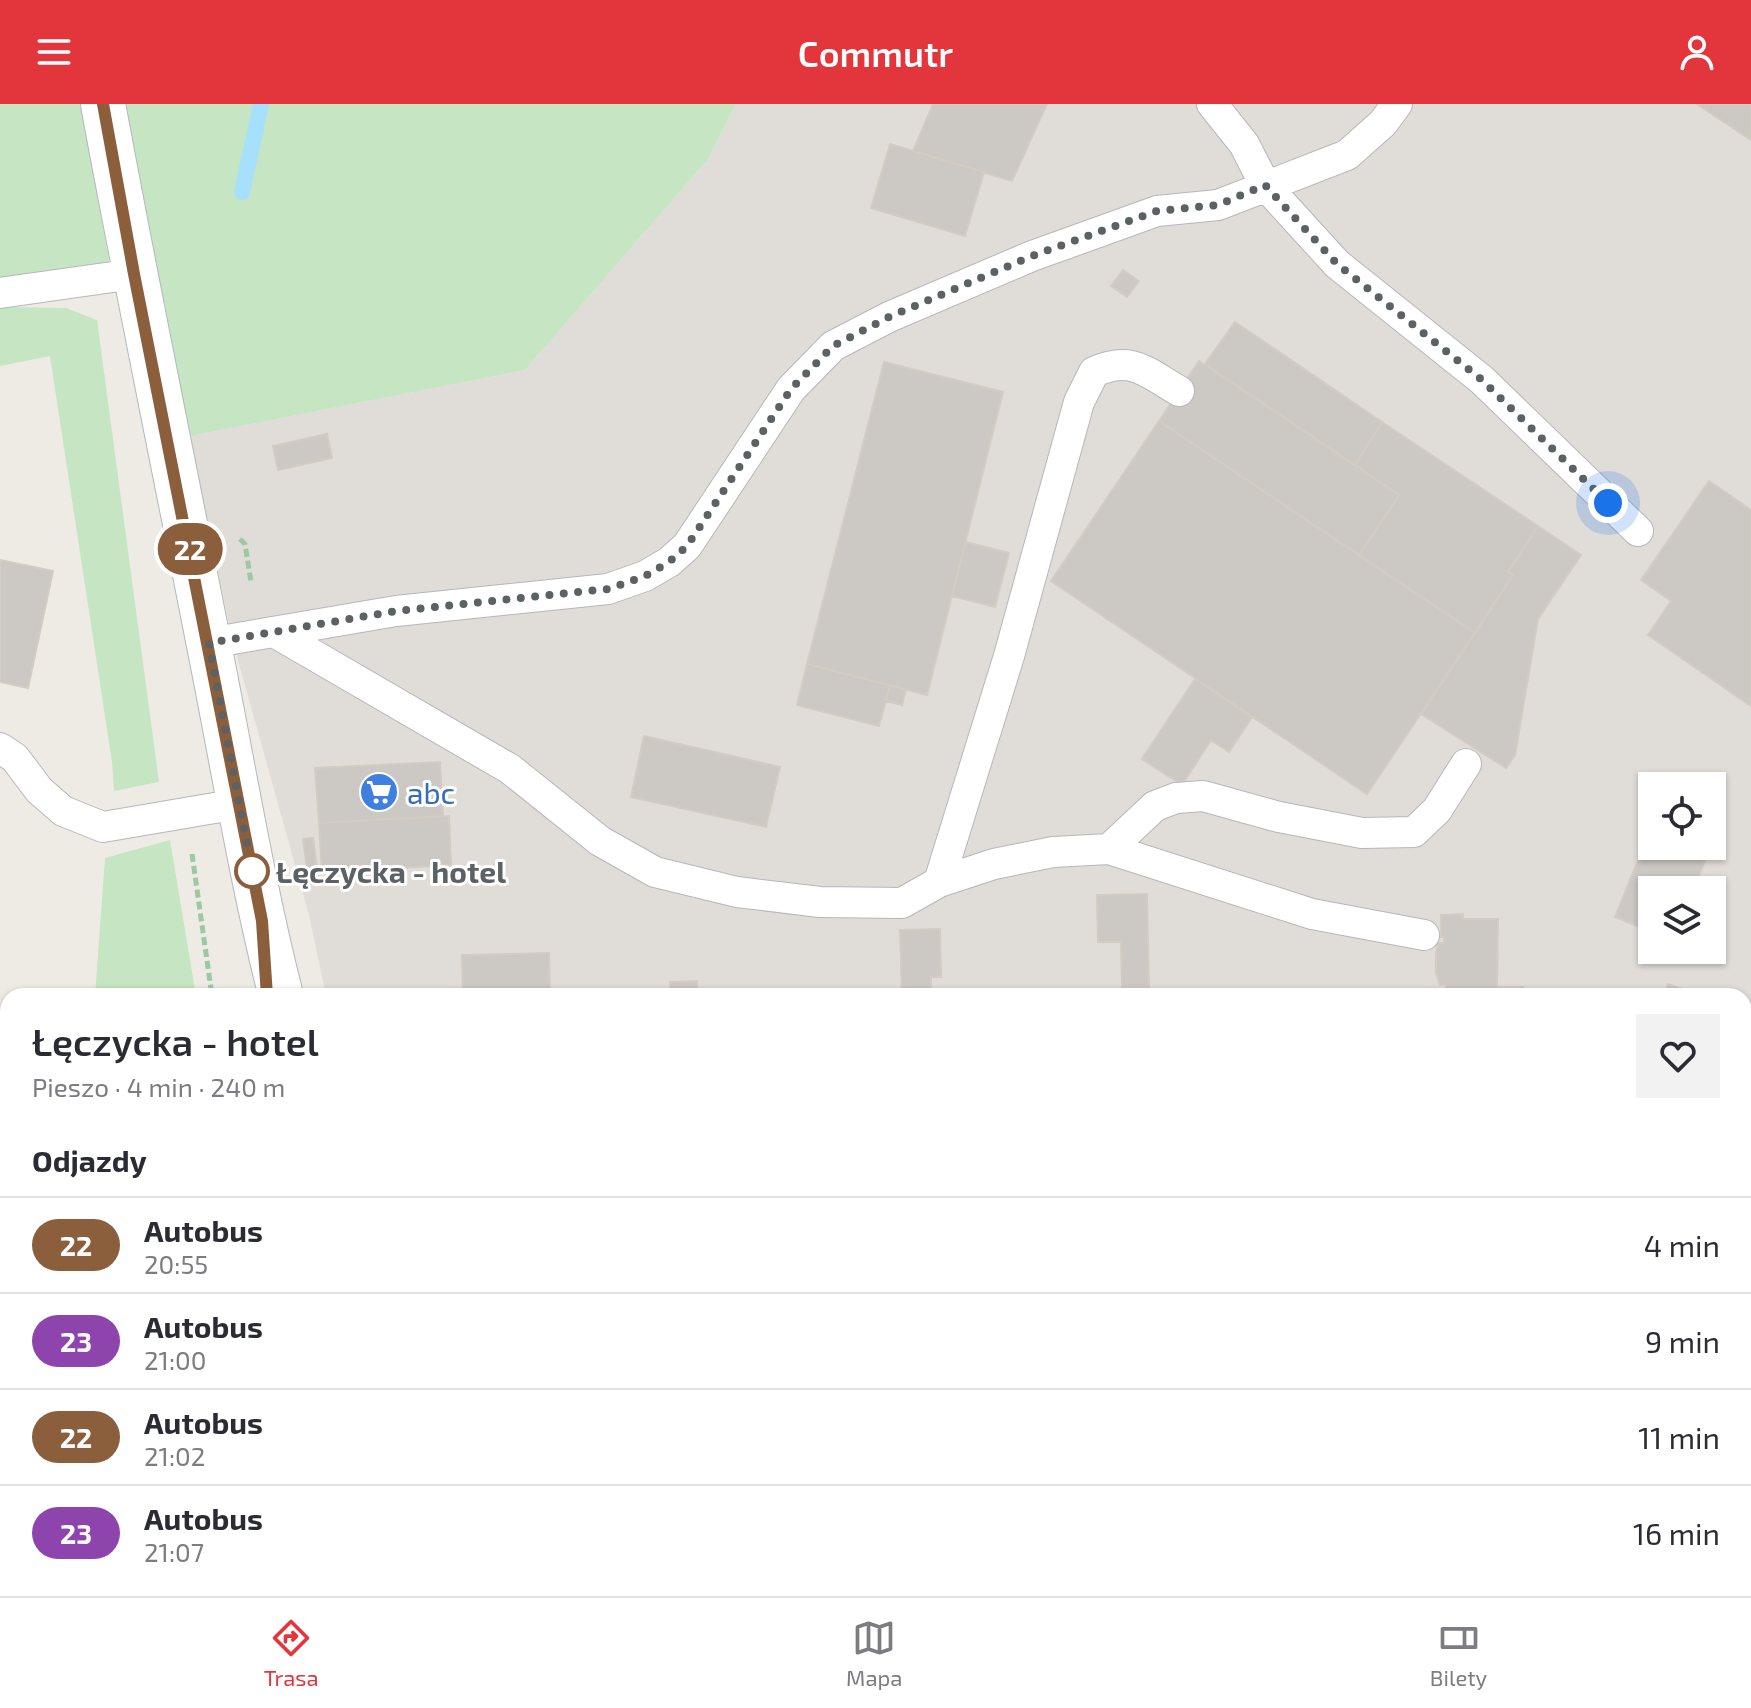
<!DOCTYPE html>
<html lang="pl">
<head>
<meta charset="utf-8">
<style>
  body { margin:0; font-family:"Exo 2",sans-serif; background:#f2f2f3; color:#2b2b33; height:100vh; display:flex; flex-direction:column; font-size:30px; white-space:nowrap }
  * { box-sizing:border-box; margin:0 }
  p { font-size:26px; color:#7c7c81 }
  .icon { flex:none; width:44px; height:44px; fill:none; stroke:currentColor; stroke-width:2; stroke-linecap:round; stroke-linejoin:round }
  .map { position:relative; flex:1; overflow:hidden }
  .side { position:absolute; left:0px; top:884px; width:1752px; height:608px; display:flex; flex-direction:column; background:#fff; border-radius:24px 24px 0 0; box-shadow:0 2px 6px #0004 }
  .side>* { flex:none }
  .badge { padding:0 16px; border-radius:26px; font-size:28px; line-height:52px }
  .controls { position:absolute; left:1638px; top:668px; display:grid; gap:16px }
  .controls a { display:grid; place-items:center; width:88px; height:88px; border-radius:0px; background:#fff; box-shadow:0 2px 6px #0004; font-size:40px }
  .you { position:absolute; width:40px; height:40px; margin:-20px; border:6px solid #fff; border-radius:50%; background:#1a73e8; box-shadow:0 0 0 12px #1a73e833 }
  .map>.badge { position:absolute; translate:-50% -50%; box-shadow:0 0 0 4px #fff }
  h2 { padding:0 32px; font-size:30px; line-height:72px }
  .round { display:grid; place-items:center; flex:none; width:84px; height:84px; border-radius:0px; background:#f2f2f3 }
  .headline { display:flex; align-items:center; justify-content:space-between; height:136px; padding:0 32px }
  h1 { font-size:38px; font-weight:600; line-height:60px }
  ul { padding:0; list-style:none }
  li { display:flex; align-items:center; gap:24px; height:96px; padding:0 32px; border-top:2px solid #e1e1e2 }
  li div { flex:1 }
  li b { display:block; font-size:30px }
  li em { font-style:normal }
  li .badge { min-width:88px; font-weight:700; text-align:center }
  header { display:flex; justify-content:space-between; align-items:center; height:104px; padding:0 32px; background:#e2363c; color:#fff; font-size:36px; font-weight:600 }
  .menu { display:flex; justify-content:space-around; align-items:center; height:112px; border-top:2px solid #e1e1e2; background:#fff; font-size:22px; color:#7c7c81 }
  .menu a { display:grid; justify-items:center; gap:4px }
  .menu .selected { color:#e2363c }
  .map>svg:first-child { display:block }
</style>
</head>
<body>
<header><svg class="icon" aria-label="menu" viewBox="0 0 24 24"><path d="M4 6h16M4 12h16M4 18h16"/></svg>Commutr<svg class="icon" aria-label="person" viewBox="0 0 24 24"><circle cx="12" cy="8" r="4"/><path d="M4 21q1-7 8-7t8 7"/></svg></header>
<div class="map">
<svg width="1751" height="1492" viewBox="0 0 1751 1492">
  <rect width="100%" height="100%" fill="#eeebe4"/>
  <!-- industrial -->
  <path fill="#e0ddd9" fill-rule="evenodd" d="M736 0H1751V1050H1744V892H326L309 811 232 535 190 332 525 266 708 55ZM1652 682H1712V742H1652ZM1652 786H1712V846H1652Z"/>
  <!-- green -->
  <path fill="#c6e5c2" d="M0 0H81L112 173 0 189Z
    M125 0H736L708 55 525 266 190 332Z
    M0 203 66 204 97 216 159 678 114 687 112 658 50 252 0 262Z
    M170 736 196 892H95L105 754Z"/>
  <g fill="none" stroke-linecap="round" stroke-linejoin="round">
    <!-- stream -->
    <path stroke="#a7e0fc" stroke-width="16" d="M242 88 261 0"/>
  </g>
  <!-- building -->
  <path fill="#ccc8c4" stroke="#d3ccc3" stroke-width="2" d="M933 0H1047L1012 77 913 47Z
    M1697 0H1751V36Z
    M890 40 984 68 965 132 871 104Z
    M1123 166 1139 177 1127 193 1111 182Z
    M1235 218 1382 318 1355 361 1205 260Z
    M1199 257 1399 391 1359 451 1159 317Z
    M884 258 1003 288 927 591 807 560Z
    M1159 317 1475 529 1367 690 1051 477Z
    M1382 318 1538 422 1508 468 1513 471 1475 529 1359 451 1399 391 1355 361Z
    M327 330 332 354 278 366 273 342Z
    M1709 377 1751 406V602L1648 531 1671 497 1641 476Z
    M1538 422 1581 451 1538 515 1515 651 1506 664 1421 610 1513 471 1508 468Z
    M966 438 1009 449 995 503 952 492Z
    M0 456 53 467 28 584 0 578Z
    M807 560 890 581 879 622 797 601Z
    M1195 575 1252 613 1229 648 1211 636 1182 681 1142 655Z
    M890 581 906 585 902 601 886 597Z
    M644 632 780 663 766 723 631 693Z
    M440 658 443 712 319 719 315 664Z
    M449 712 451 761 322 768 319 719Z
    M1652 722V742H1711L1693 786H1652V828L1615 813Z
    M313 734 319 779 309 780 303 735Z
    M1147 790 1149 883H1122L1121 838H1098L1097 791Z
    M1463 810V815H1498L1497 886 1446 887V880L1440 881 1436 869V849L1438 839H1444V833H1441V811Z
    M940 825 941 873H931V892H902L900 826Z
    M549 849 550 892H463L462 851Z
    M697 877V892H671L670 878Z
    M1668 880 1702 892H1664Z
    M1497 883H1523V892H1242L1497 886Z
    M1744 907 1751 910V1007L1744 1004Z"/>
  <g fill="none" stroke-linecap="round" stroke-linejoin="round">
    <!-- lane casing -->
    <g stroke="#b5b7bb" stroke-width="32">
      <path id="lane" d="M1212 0 1244 40 1265 81 1337 160 1482 276 1638 427
        M0 189 134 170
        M274 528 510 665 600 737 655 768 737 788 820 798 902 799 939 778 994 760 1053 748 1109 745 1312 810 1424 831
        M209 539 396 507 608 485 645 472 669 458 687 442 791 285 833 242 889 213 1032 152 1157 107 1218 101 1347 51 1383 19 1397 0
        M0 644 15 654 39 686 63 707 103 723 238 700
        M1109 745 1155 702 1176 694 1203 692 1279 713 1362 729 1414 728 1437 706 1466 660
        M939 778 1009 552 1079 298 1094 268C1133 251 1146 268 1179 287
        M1744 1061H1751"/>
    </g>
    <!-- street casing -->
    <g stroke="#b5b7bb" stroke-width="46">
      <path id="street" d="M0 1299 8 1298
        M0 1355 8 1354"/>
    </g>
    <!-- secondary casing -->
    <g stroke="#b3b8bb" stroke-width="46">
      <path id="secondary" d="M103 0C136 179 173 357 208 536 232 655 251 774 281 892
        M1744 1311H1751
        M257 1484 258 1492
        M329 1492 333 1484"/>
    </g>
    <!-- path -->
    <path stroke="#9cc8a4" stroke-width="5" stroke-dasharray="8 4" stroke-linecap="butt" d="M240 435 245 440 251 478
      M192 750 212 892
      M1744 1201H1751
      M1744 1220H1751
      M1744 1381H1751
      M68 1484V1492
      M183 1484 193 1492
      M424 1492 431 1484"/>
    <!-- lane -->
    <use href="#lane" stroke="#fff" stroke-width="30"/>
    <!-- street -->
    <use href="#street" stroke="#fff" stroke-width="44"/>
    <!-- secondary -->
    <use href="#secondary" stroke="#fff" stroke-width="44"/>
  </g>
  <g fill="none" stroke-linecap="round" stroke-linejoin="round">
    <!-- line casing -->
    <g stroke="#fff" stroke-width="18">
      <path id="line" d="M103 0 134 170 262 817 267 892"/>
    </g>
    <!-- line -->
    <use href="#line" stroke="#8b5e3c" stroke-width="12"/>
    <!-- walk -->
    <path stroke="#5c6164" stroke-width="8" stroke-dasharray="0 14.4" d="M252 767 209 539 396 507 608 485 645 472 669 458 687 442 791 285 833 242 889 213 1032 152 1157 107 1218 101 1265 81 1337 160 1482 276 1608 399"/>
  </g>
  <!-- icons -->
  <defs>
    <g id="supermarket-disc" transform="scale(2)"><circle r="9.5" fill="#3f7fe0" stroke="#fff"/><path d="M-6-5.5h2.5l.6 2H6L4.5 2H-2.5L-4.4-4H-6ZM-1.5 3.2a1.3 1.3 0 1 0 .1 0ZM3 3.2a1.3 1.3 0 1 0 .1 0Z" fill="#fff"/></g>
  </defs>
  <g fill-rule="evenodd">
    <use href="#supermarket-disc" x="379" y="688"/>
  </g>
  <!-- markers -->
  <circle fill="#fff" stroke="#8b5e3c" stroke-width="4" cx="252" cy="767" r="16"/>
  <g text-anchor="middle" dominant-baseline="central" stroke-width="6" stroke-linejoin="round" paint-order="stroke">
    <!-- shop labels -->
    <g font-size="30" fill="#366cbe" stroke="#fff" text-anchor="start">
      <text x="407" y="688">abc</text>
    </g>
    <!-- stop labels -->
    <g font-size="30" font-weight="bold" fill="#5c6164" stroke="#fff" text-anchor="start">
      <text x="276" y="767">Łęczycka - hotel</text>
    </g>
  </g>
</svg>
<div class="controls">
<a><svg class="icon" aria-label="locate" viewBox="0 0 24 24"><circle cx="12" cy="12" r="6"/><path d="M12 2v4M12 18v4M2 12h4M18 12h4"/></svg></a>
<a><svg class="icon" aria-label="layers" viewBox="0 0 24 24"><path d="M12 4l9 5-9 5-9-5zM3 14l9 5 9-5"/></svg></a>
</div>
<div class="you" style="left:1608px;top:399px"></div>
<b class="badge" style="left:190px;top:445px;background:#8b5e3c;color:#fff">22</b>
<section class="side">
<div class="headline"><div><h1>Łęczycka - hotel</h1><p>Pieszo · 4 min · 240 m</p></div><a class="round"><svg class="icon" aria-label="heart" viewBox="0 0 24 24"><path d="M12 20l-8-8c-3-5 5-10 8-4 3-6 11-1 8 4z"/></svg></a></div>
<h2>Odjazdy</h2>
<ul>
<li><span class="badge" style="background:#8b5e3c;color:#fff">22</span><div><b>Autobus</b><p>20:55</p></div><em>4 min</em></li>
<li><span class="badge" style="background:#8e44ad;color:#fff">23</span><div><b>Autobus</b><p>21:00</p></div><em>9 min</em></li>
<li><span class="badge" style="background:#8b5e3c;color:#fff">22</span><div><b>Autobus</b><p>21:02</p></div><em>11 min</em></li>
<li><span class="badge" style="background:#8e44ad;color:#fff">23</span><div><b>Autobus</b><p>21:07</p></div><em>16 min</em></li>
</ul>
</section>
</div>
<nav class="menu">
<a class="selected"><svg class="icon" aria-label="directions" viewBox="0 0 24 24"><path d="M12 3l9 9-9 9-9-9zM9 14v-3h6M13 9l2 2-2 2"/></svg>Trasa</a>
<a><svg class="icon" aria-label="map" viewBox="0 0 24 24"><path d="M3 6l6-2 6 2 6-2v14l-6 2-6-2-6 2zM9 4v14M15 6v14"/></svg>Mapa</a>
<a><svg class="icon" aria-label="tickets" viewBox="0 0 24 24"><path d="M3 7h18v10H3zM15 7v10"/></svg>Bilety</a>
</nav>
</body>
</html>
